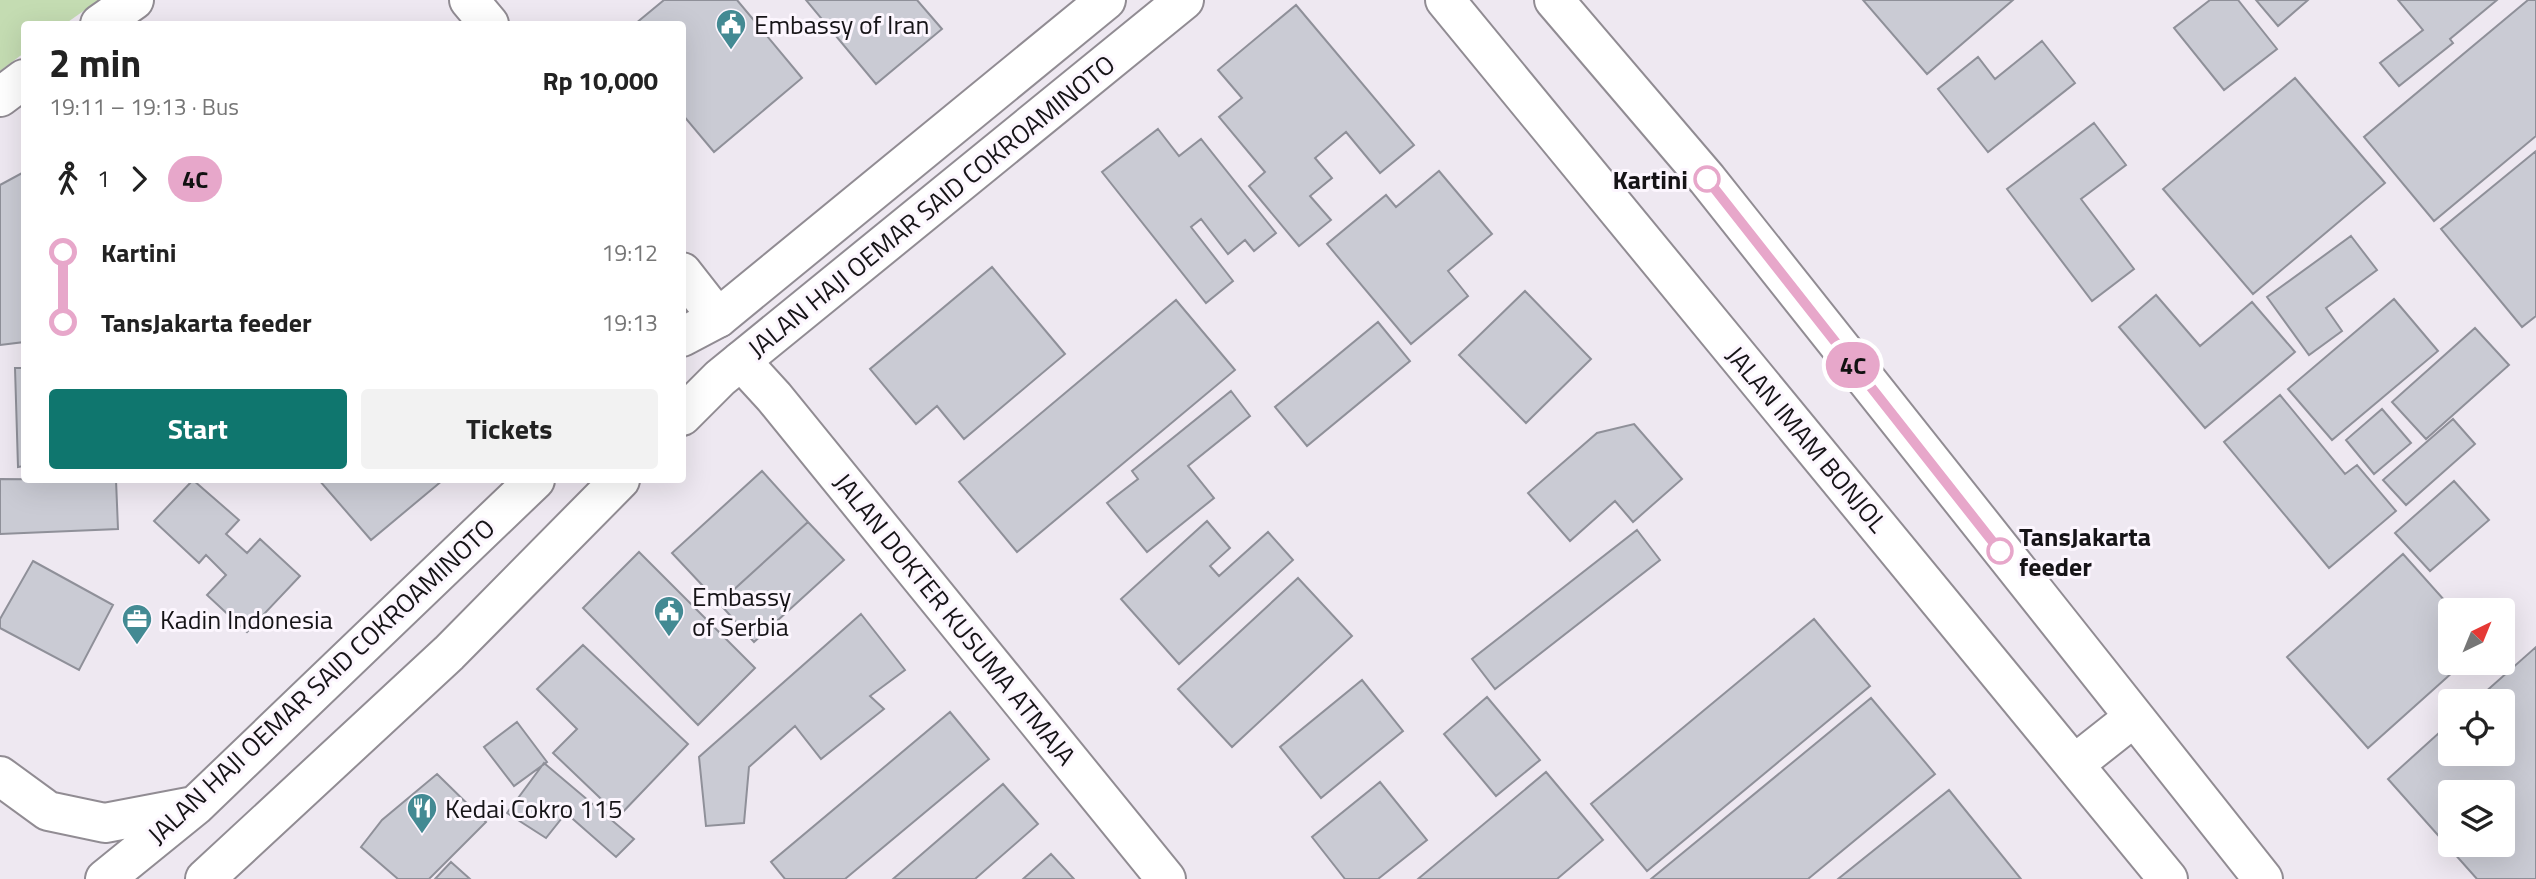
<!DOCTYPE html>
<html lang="en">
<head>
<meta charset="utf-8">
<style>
  body { margin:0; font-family:"Titillium Web",sans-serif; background:#f2f2f2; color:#222; height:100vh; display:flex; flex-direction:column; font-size:26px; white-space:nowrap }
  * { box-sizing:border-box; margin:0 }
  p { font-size:23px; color:#767676 }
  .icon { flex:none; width:38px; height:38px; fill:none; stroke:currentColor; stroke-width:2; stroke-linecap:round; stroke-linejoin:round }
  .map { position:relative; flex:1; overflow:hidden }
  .drawer { position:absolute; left:21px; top:21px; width:665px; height:462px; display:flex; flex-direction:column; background:#fff; border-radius:7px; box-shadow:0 7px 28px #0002 }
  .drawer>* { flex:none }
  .badge { padding:0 14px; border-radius:23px; font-size:24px; line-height:46px }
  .needle { width:46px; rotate:43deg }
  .tools { position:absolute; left:2438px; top:598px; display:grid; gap:14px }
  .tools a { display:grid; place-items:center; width:77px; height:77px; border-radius:7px; background:#fff; box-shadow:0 7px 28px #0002; font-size:35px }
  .map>.badge { position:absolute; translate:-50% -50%; box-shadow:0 0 0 4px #fff }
  .legs { display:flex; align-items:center; gap:10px; height:77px; padding:0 28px; font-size:23px }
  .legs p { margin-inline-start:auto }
  .headline { display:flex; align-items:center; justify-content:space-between; height:119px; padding:0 28px }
  h1 { font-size:38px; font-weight:700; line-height:52px }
  .cta { display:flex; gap:14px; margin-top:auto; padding:14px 28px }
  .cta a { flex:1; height:80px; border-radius:7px; background:#0f766e; color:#fff; font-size:28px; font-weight:700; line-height:80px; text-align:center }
  .cta a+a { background:#f2f2f2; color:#222 }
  ul { padding:0 28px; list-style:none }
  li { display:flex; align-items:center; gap:24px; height:70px; font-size:26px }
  li i { display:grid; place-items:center; width:10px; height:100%; margin:0 9px; background:currentColor }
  li i::after { content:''; width:18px; height:18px; margin:-9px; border:5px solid; border-radius:50%; background:#fff }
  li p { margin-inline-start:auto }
  li:first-child i { background:linear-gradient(#0000 50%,currentColor 0) }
  li:last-child i { background:linear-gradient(currentColor 50%,#0000 0) }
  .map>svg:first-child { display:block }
</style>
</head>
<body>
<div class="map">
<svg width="2536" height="879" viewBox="0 0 2536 879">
  <rect width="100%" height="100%" fill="#eee8f1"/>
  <!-- green -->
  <path fill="#c4dcb2" d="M0 0H99L65 24H24V53L0 71Z"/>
  <!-- building -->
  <path fill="#cacbd4" stroke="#8f9099" stroke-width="2" fill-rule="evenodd" d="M664 0H737L802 78 714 152 682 114V24H635Z
    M806 0H917L942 29 876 84Z
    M1863 0H2013L1927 74Z
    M2210 0H2238L2277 49 2224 90 2174 28Z
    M2256 0H2308L2278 26Z
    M2398 0H2497L2450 39 2453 43 2399 86 2380 63 2423 30Z
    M2528 0H2536V136L2434 221 2364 137Z
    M1296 5 1414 145 1380 173 1346 132 1315 158 1332 178 1310 196 1331 220 1299 246 1249 186 1265 172 1219 117 1242 98 1218 70Z
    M2042 41 2075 83 1988 152 1938 89 1978 57 1995 79Z
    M2295 78 2385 183 2253 294 2163 189Z
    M2094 123 2126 165 2081 199 2134 269 2092 301 2007 189Z
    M1158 129 1179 156 1201 139 1276 233 1254 251 1245 240 1228 254 1201 219 1191 227 1233 281 1206 303 1102 172Z
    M2536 151V316L2522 327 2441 229Z
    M1439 171 1492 234 1448 271 1468 296 1411 344 1327 244 1386 195 1396 207Z
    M24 172V342L0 345V185Z
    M2351 236 2377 270 2326 308 2342 331 2309 355 2267 297Z
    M992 267 1065 354 964 439 937 406 916 424 870 369Z
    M1525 291 1591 359 1526 423 1459 355Z
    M2156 295 2200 346 2252 302 2295 352 2205 428 2119 327Z
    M2394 299 2438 351 2332 440 2288 389Z
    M1176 300 1235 370 1017 552 959 482Z
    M1378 322 1410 361 1307 446 1275 407Z
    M2475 328 2509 365 2426 439 2392 402Z
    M15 368H24V466L18 467Z
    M1231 391 1250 416 1188 466 1214 498 1147 552 1107 503 1138 479 1132 471Z
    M2280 395 2345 474 2357 465 2396 511 2329 568 2224 442Z
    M2382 409 2411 443 2374 474 2346 440Z
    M2453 419 2475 444 2406 505 2383 480Z
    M1634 424 1682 479 1633 522 1615 501 1570 541 1528 493 1597 433Z
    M762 471 808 522 719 603 672 553Z
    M0 479 116 480 118 529 0 534Z
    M193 480 239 520 226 534 247 553 260 539 300 576 247 632 207 595 226 575 206 555 199 563 154 521Z
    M319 480H443L371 540Z
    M2454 481 2489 520 2430 571 2395 533Z
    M1207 521 1230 548 1210 566 1219 576 1268 532 1293 560 1179 664 1121 599Z
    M808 522 844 560 754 642 719 603Z
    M1637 530 1660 560 1495 689 1472 659Z
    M639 552 755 668 698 725 583 608Z
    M2403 554 2454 611H2450V663H2463L2368 748 2287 657Z
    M33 561 113 605 79 670 0 628V619Z
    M1298 578 1352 636 1232 747 1178 689Z
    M861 614 905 670 870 696 884 709 821 759 795 726 749 767 744 823 706 826 699 757Z
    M1814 619 1870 686 1647 871 1591 804Z
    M583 645 688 744 619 816 553 753 577 729 537 689Z
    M2536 647V879H2477L2388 779 2450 723V754H2502V702H2474ZM2450 793H2502V845H2450Z
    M1362 680 1403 731 1321 798 1280 747Z
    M1487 697 1540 760 1496 796 1444 734Z
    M1871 698 1935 774 1808 879H1651Z
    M950 712 989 759 845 879H785L771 862Z
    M517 722 547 762 514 786 484 747Z
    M544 763 634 839 616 857 566 813 546 838 507 813Z
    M1546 772 1603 840 1557 879H1418Z
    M437 774 486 822 429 879H398L361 847 382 820Z
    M1380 782 1427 840 1378 879H1345L1312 837Z
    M1003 784 1038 824 975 879H893Z
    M1949 790 2021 879H1838Z
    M1051 854 1074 879H1023Z
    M451 862 470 879H435Z"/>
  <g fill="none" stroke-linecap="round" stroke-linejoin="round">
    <!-- minor casing -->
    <g stroke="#918c93" stroke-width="42">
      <path id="minor" d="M469 0 489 24
        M100 24 134 0
        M0 97 24 79
        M682 272 718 318
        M741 361 774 397 1166 879"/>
    </g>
    <!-- major casing -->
    <g stroke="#918c93" stroke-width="42">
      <path id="major" d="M1445 0 2168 879
        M1554 0 1707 179 2263 879
        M682 337 718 318 1106 0
        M682 416 720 378 1184 0
        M2076 763 2133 718
        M0 776 48 811 105 823 189 807
        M105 879 195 806 535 480
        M205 879 449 653 620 480"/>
    </g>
    <!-- minor -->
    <use href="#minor" stroke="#fff" stroke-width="38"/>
    <!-- major -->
    <use href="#major" stroke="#fff" stroke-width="38"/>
  </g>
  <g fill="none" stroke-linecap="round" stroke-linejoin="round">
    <!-- line-1 casing -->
    <g stroke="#fff" stroke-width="16">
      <path id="line-1" d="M1707 179 2000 551"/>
    </g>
    <!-- line-1 -->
    <use href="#line-1" stroke="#e7a7ca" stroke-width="10"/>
  </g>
  <!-- icons -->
  <defs>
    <g id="civic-pin" transform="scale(1.575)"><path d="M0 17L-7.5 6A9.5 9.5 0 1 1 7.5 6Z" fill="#438a93" stroke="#fcf6fe"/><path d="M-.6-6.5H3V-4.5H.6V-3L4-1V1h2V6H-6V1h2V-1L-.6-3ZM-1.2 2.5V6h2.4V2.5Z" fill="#fff"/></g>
    <g id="office-pin" transform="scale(1.575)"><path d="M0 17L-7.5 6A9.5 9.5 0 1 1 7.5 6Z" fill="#438a93" stroke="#fcf6fe"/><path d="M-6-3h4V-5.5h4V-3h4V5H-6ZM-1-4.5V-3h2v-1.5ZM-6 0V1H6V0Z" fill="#fff"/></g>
    <g id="restaurant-pin" transform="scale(1.575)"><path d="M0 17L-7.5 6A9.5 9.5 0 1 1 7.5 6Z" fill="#438a93" stroke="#fcf6fe"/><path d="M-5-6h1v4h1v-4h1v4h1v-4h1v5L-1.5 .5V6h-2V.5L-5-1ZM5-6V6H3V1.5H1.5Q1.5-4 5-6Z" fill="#fff"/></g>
  </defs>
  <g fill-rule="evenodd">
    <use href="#civic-pin" x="731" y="24"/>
    <use href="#civic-pin" x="669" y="611"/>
    <use href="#office-pin" x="137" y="619"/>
    <use href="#restaurant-pin" x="422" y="808"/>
  </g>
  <!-- markers -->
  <g fill="#fff" stroke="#e7a7ca" stroke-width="3.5">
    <circle cx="1707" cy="179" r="12"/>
    <circle cx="2000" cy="551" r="12"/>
  </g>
  <g text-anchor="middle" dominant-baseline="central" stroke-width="6" stroke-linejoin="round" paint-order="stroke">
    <!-- poi labels -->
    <g font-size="26" fill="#161417" stroke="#fcf6fe" text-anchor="start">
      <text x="754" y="24">Embassy of Iran</text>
      <text x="692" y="596">Embassy<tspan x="692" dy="30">of Serbia</tspan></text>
      <text x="160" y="619">Kadin Indonesia</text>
      <text x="445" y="808">Kedai Cokro 115</text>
    </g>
    <!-- stop labels -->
    <g font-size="26" font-weight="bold" fill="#161417" stroke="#fcf6fe" text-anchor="end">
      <text x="1688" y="179">Kartini</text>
      <text x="2019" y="536" text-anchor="start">TansJakarta<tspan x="2019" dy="30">feeder</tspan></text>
    </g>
    <!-- street labels -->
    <g font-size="26" fill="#161417" stroke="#fcf6fe">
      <text transform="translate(931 206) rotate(-39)">JALAN HAJI OEMAR SAID COKROAMINOTO</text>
      <text transform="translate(1807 439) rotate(50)">JALAN IMAM BONJOL</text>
      <text transform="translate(955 619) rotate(51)">JALAN DOKTER KUSUMA ATMAJA</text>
      <text transform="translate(321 681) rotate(-43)">JALAN HAJI OEMAR SAID COKROAMINOTO</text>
    </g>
  </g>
</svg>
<div class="tools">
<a><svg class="needle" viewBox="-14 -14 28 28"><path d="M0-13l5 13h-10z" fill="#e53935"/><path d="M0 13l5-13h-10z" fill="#767676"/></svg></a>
<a><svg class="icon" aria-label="locate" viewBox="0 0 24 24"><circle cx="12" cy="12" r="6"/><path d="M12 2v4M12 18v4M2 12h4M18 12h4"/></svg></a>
<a><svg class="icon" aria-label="layers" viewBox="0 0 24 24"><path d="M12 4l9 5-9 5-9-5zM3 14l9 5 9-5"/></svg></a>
</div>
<b class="badge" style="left:1853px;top:365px;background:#e7a7ca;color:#111">4C</b>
<section class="drawer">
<div class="headline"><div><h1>2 min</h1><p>19:11 – 19:13 · Bus</p></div><b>Rp 10,000</b></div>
<div class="legs"><svg class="icon" aria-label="walk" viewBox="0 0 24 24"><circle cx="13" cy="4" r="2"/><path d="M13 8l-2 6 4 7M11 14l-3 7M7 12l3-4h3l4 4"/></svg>1<svg class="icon" aria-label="forward" viewBox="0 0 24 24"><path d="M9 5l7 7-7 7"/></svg><b class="badge" style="background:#e7a7ca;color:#111">4C</b></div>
<ul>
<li><i style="color:#e7a7ca"></i><b>Kartini</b><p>19:12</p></li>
<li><i style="color:#e7a7ca"></i><b>TansJakarta feeder</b><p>19:13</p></li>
</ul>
<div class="cta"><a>Start</a><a>Tickets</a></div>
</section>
</div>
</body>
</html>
